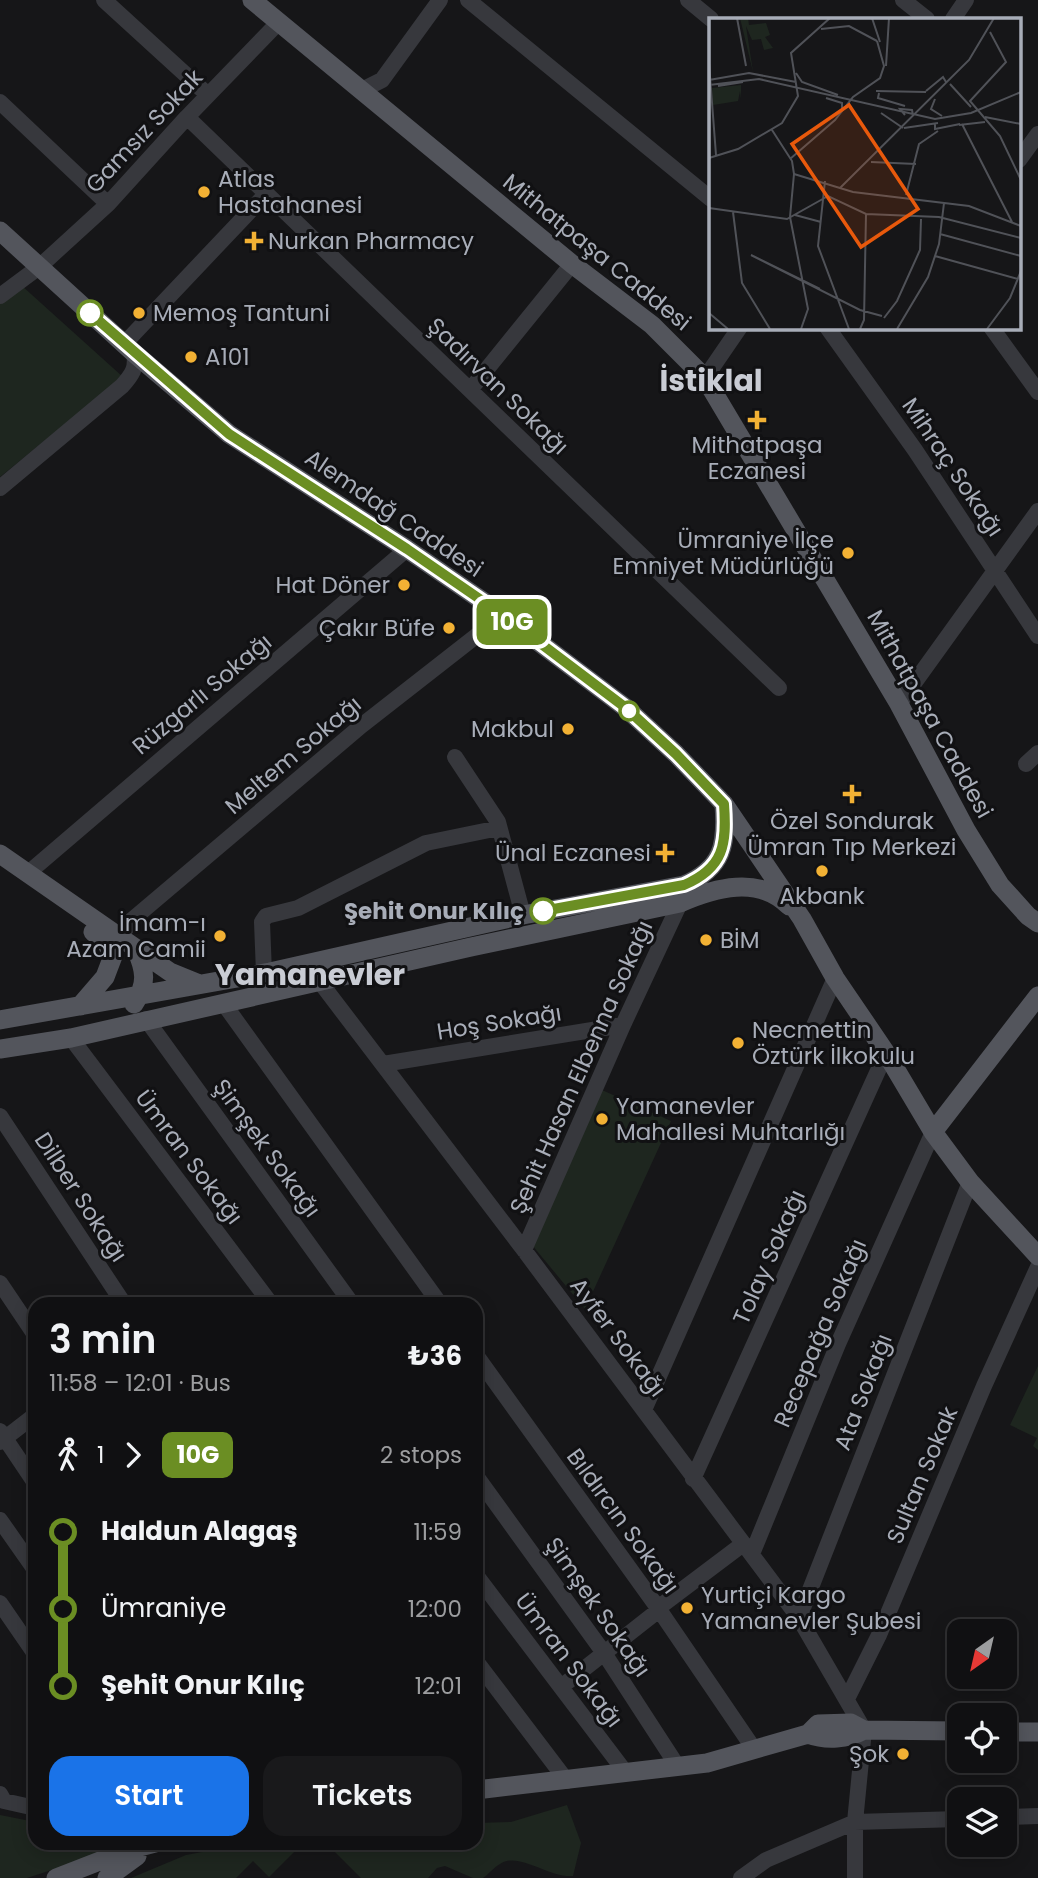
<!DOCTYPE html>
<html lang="en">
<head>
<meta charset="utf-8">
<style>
  body { margin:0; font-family:Poppins,sans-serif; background:#19191b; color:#f1f3f6; height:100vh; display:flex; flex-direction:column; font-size:26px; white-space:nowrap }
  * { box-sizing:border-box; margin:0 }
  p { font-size:23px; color:#9c9d9f }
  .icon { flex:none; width:38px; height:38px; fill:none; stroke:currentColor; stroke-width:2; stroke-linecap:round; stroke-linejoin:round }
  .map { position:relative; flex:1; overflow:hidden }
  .drawer { position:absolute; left:28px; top:1297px; width:455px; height:553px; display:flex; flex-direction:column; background:#101012; border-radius:21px; box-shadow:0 4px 18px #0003,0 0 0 2px #303032 }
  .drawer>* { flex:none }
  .badge { padding:0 14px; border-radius:10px; font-size:24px; line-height:46px }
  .needle { width:46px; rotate:214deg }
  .tools { position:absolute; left:947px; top:1619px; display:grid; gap:14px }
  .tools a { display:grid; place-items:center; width:70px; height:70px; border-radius:14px; background:#101012; box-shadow:0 4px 18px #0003,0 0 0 2px #303032; font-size:35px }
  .map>.badge { position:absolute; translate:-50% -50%; box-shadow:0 0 0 4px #fff }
  .legs { display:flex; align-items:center; gap:10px; height:77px; padding:0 21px; font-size:23px }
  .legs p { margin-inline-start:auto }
  .overview { display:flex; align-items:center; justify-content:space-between; height:119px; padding:0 21px }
  h1 { font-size:38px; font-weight:600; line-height:52px }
  .primary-button { display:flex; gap:14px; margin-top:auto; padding:14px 21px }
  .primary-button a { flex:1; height:80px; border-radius:21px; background:#1a73e8; color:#fff; font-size:28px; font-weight:600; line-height:80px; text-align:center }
  .primary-button a+a { background:#19191b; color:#f1f3f6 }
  ul { padding:0 21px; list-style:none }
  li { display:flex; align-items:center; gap:24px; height:77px; font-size:26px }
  li i { display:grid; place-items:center; width:10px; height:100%; margin:0 9px; background:currentColor }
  li i::after { content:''; width:18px; height:18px; margin:-9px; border:5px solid; border-radius:50%; background:#101012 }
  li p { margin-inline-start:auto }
  li:first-child i { background:linear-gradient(#0000 50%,currentColor 0) }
  li:last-child i { background:linear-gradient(currentColor 50%,#0000 0) }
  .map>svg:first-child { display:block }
</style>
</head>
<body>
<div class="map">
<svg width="1038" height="1878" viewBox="0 0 1038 1878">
  <rect width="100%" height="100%" fill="#161618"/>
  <!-- green -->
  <path fill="#1e261f" d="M21 285 123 377 0 477V303Z
    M602 1090 671 1121 585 1309 532 1245Z
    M1038 1366V1450L1033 1446 1037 1438 1010 1425Z
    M567 1805 581 1843 573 1876C548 1878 519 1851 500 1864 493 1868 489 1874 483 1878H473L445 1866 437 1868 428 1878H361L326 1843H476V1823L511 1822Z
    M0 1815 35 1822V1843H135L27 1878H0Z
    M251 1843H303L269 1877 253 1861 236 1878H131L186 1855Z"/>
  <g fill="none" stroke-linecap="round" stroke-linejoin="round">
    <!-- minor -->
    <path stroke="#37383d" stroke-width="16" d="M104 0 208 95
      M468 0 711 199
      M688 0 711 19
      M903 0 927 19
      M953 19 966 0
      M362 90 382 80 440 0
      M0 102 108 204
      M187 117 779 688
      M1019 160 1038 134
      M0 296 39 267 108 204 187 117 279 22
      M827 327 915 450 1038 636
      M991 327 1038 392
      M124 344 266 194
      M705 378 740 327
      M470 390 572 264
      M0 488 122 386C132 375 137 368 134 353
      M899 704 1038 511
      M455 757 498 822 523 915
      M1026 764 1038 753
      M27 874 407 549
      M119 937 133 919 361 726 503 615
      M264 973 262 922 266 916 298 908 426 843 499 828
      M320 982 524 1250 799 1618 864 1730 855 1822V1878
      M224 1004 440 1304
      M146 1019 352 1304
      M71 1038 271 1304
      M383 1064 623 1025
      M0 1116 124 1304
      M524 1250 623 1025 680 903
      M0 1283 35 1335
      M476 1355 658 1608 754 1749
      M644 1410 835 978
      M0 1431 35 1483
      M0 1442 35 1415
      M476 1476 604 1653 678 1767
      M693 1479 886 1053
      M0 1520 35 1570
      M752 1554 838 1344 933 1132
      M476 1575 626 1773
      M0 1603 35 1654
      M658 1608 743 1544
      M799 1618 970 1182
      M476 1661 567 1781
      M561 1687 659 1610
      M847 1699 879 1635 984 1386 1038 1267
      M0 1794 4 1801 35 1808
      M1004 1817 1038 1816
      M741 1878 766 1860 855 1822 959 1819"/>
    <!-- major -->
    <path stroke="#53555c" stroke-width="19" d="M252 0 572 264 652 325 705 378 899 704 966 830 1000 885 1028 916 1038 923
      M0 231 134 353 229 434 407 549 503 615 626 708 676 754 724 804 802 919 835 978 886 1053 933 1132 970 1182 1038 1256
      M0 854 170 972 197 983
      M134 1004C148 984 145 970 136 949
      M80 1006 105 977 113 956 105 940 93 932
      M0 1020 270 972 523 915 684 885C723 868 727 845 724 805
      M0 1049 71 1038 471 947 680 903C714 888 759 875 789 906
      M933 1132 1038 996
      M1004 1732H1038
      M808 1734C827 1741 847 1739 864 1730
      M476 1790 707 1763 808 1734 818 1724 851 1723 864 1730 959 1731
      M56 1878 128 1850 155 1843
      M107 1878 137 1856"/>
  </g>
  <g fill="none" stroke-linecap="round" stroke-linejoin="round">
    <!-- line-1 casing -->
    <g stroke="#fff" stroke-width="16">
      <path id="line-1" d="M90 313 229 434 407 549 503 615 626 708 676 754 724 804C727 844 724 868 684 885L543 911"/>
    </g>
    <!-- line-1 -->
    <use href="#line-1" stroke="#6b8e23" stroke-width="10"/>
  </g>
  <!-- markers -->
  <g fill="#f2b134" stroke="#111113" stroke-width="2.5">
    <circle cx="204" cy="192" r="7"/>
    <path d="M250.5 230.5h7v7h7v7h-7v7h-7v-7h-7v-7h7z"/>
    <circle cx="139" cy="313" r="7"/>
    <circle cx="191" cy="357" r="7"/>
    <path d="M753.5 409.5h7v7h7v7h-7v7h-7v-7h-7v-7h7z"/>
    <circle cx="848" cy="553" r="7"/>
    <circle cx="404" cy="585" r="7"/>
    <circle cx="449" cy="628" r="7"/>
    <circle cx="568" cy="729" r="7"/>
    <path d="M848.5 783.5h7v7h7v7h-7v7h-7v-7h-7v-7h7z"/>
    <path d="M661.5 842.5h7v7h7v7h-7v7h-7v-7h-7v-7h7z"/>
    <circle cx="822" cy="871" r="7"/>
    <circle cx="220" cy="936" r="7"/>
    <circle cx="706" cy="940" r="7"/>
    <circle cx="738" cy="1043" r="7"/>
    <circle cx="602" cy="1119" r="7"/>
    <circle cx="687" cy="1608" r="7"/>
    <circle cx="903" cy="1754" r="7"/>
  </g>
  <g fill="#fff" stroke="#6b8e23" stroke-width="3.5">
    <circle cx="90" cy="313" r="12"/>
    <circle cx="629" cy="711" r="9"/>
    <circle cx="543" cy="911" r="12"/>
  </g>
  <g text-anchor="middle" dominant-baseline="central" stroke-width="6" stroke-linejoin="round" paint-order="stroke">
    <!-- street labels -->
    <g font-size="23" fill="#a8adb8" stroke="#111113">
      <text transform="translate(144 131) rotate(-47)">Gamsız Sokak</text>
      <text transform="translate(597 252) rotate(39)">Mithatpaşa Caddesi</text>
      <text transform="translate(498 386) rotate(44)">Şadırvan Sokağı</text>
      <text transform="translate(953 467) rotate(56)">Mihraç Sokağı</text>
      <text transform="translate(394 513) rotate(34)">Alemdağ Caddesi</text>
      <text transform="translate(202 694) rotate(-40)">Rüzgarlı Sokağı</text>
      <text transform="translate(930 714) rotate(61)">Mithatpaşa Caddesi</text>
      <text transform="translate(293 755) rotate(-40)">Meltem Sokağı</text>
      <text transform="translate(499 1022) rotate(-9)">Hoş Sokağı</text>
      <text transform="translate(581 1067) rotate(-66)">Şehit Hasan Elbenna Sokağı</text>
      <text transform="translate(267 1148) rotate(54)">Şimşek Sokağı</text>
      <text transform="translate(189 1157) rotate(53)">Ümran Sokağı</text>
      <text transform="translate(81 1197) rotate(57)">Dilber Sokağı</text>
      <text transform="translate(769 1257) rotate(-66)">Tolay Sokağı</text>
      <text transform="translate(820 1333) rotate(-67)">Recepağa Sokağı</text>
      <text transform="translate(618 1337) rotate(53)">Ayfer Sokağı</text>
      <text transform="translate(863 1392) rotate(-69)">Ata Sokağı</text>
      <text transform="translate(922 1475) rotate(-67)">Sultan Sokak</text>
      <text transform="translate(623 1521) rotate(54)">Bıldırcın Sokağı</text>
      <text transform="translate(598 1607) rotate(55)">Şimşek Sokağı</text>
      <text transform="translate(569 1660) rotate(53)">Ümran Sokağı</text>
    </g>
    <!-- poi labels -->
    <g font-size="23" fill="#a8adb8" stroke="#111113" text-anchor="start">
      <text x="218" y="179">Atlas<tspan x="218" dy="26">Hastahanesi</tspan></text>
      <text x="268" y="241">Nurkan Pharmacy</text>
      <text x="153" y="313">Memoş Tantuni</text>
      <text x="205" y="357">A101</text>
      <text x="757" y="445" text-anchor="middle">Mithatpaşa<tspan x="757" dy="26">Eczanesi</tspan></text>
      <text x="834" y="540" text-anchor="end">Ümraniye İlçe<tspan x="834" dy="26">Emniyet Müdürlüğü</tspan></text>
      <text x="390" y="585" text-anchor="end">Hat Döner</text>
      <text x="435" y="628" text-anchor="end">Çakır Büfe</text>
      <text x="554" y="729" text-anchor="end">Makbul</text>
      <text x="852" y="821" text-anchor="middle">Özel Sondurak<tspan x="852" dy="26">Ümran Tıp Merkezi</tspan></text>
      <text x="651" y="853" text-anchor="end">Ünal Eczanesi</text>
      <text x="822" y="896" text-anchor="middle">Akbank</text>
      <text x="206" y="923" text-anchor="end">İmam-ı<tspan x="206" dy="26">Azam Camii</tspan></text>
      <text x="720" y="940">BİM</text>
      <text x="752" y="1030">Necmettin<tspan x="752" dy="26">Öztürk İlkokulu</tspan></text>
      <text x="616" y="1106">Yamanevler<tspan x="616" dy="26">Mahallesi Muhtarlığı</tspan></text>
      <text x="701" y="1595">Yurtiçi Kargo<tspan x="701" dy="26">Yamanevler Şubesi</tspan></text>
      <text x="889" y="1754" text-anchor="end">Şok</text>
    </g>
    <!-- stop labels -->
    <g font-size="23" font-weight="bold" fill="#a8adb8" stroke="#111113" text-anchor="end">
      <text x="524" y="911">Şehit Onur Kılıç</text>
    </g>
    <!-- district labels -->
    <g font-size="30" font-weight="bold" fill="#c9ccd4" stroke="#111113">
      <text x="711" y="380">İstiklal</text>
      <text x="310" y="974">Yamanevler</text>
    </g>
  </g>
  <!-- overview -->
  <g transform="translate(709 18)">
    <rect width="312" height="312" fill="#161618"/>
    <path d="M31 0H39L40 7 57 5 61 17 56 19 64 30 55 32 52 21 43 22 37 8 44 54ZM32 67V81L31 73 29 83 4 87 3 70Z" fill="#1e261f"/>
    <path fill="none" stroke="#505258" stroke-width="2" d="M28 0 37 48M163 0 171 24M112 11 140 8 168 23M281 14 297 44 261 83 291 118 312 162M0 45 7 137M177 48 180 0M87 55 93 64 129 77M0 62 40 55 87 64M241 66 262 89M0 67 50 61 226 101 262 95 312 74M9 68 34 64M167 73 217 74M217 73 234 59 237 64M170 75 169 80 196 88M117 80 133 85V93M226 81 222 91 233 98M172 95 194 110M196 97 191 91 203 92 204 97M276 99 312 106M226 105V111L251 106M253 106 303 204M250 107 276 104M195 110 229 105M63 112 83 143 85 156M0 140 29 131 73 105 89 78 82 35 121 0M81 141 126 102 144 79 171 60 175 48 168 23M162 144 207 146M85 156 81 199 99 291 92 311M85 156 144 174 260 188 312 208M116 163 109 228 140 311M131 170 260 42 285 0M197 177 210 126 229 113M0 190 78 201 119 178 157 196 230 199 312 220M24 194 33 265 61 311M86 197 112 204M231 216 312 238M226 238 309 261M111 271 42 237 151 292 173 298M0 295 19 311M175 300 188 283 211 232 212 201M151 311 155 302 157 196M188 311 219 259 230 226 235 185M278 311 301 280 312 253"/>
    <path fill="#e8590c" fill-opacity="0.15" stroke="#e8590c" stroke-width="3.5" d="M140 87 209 191 152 229 83 126Z"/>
    <rect width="312" height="312" fill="none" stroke="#a8adb8" stroke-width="3.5"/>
  </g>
</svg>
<div class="tools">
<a><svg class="needle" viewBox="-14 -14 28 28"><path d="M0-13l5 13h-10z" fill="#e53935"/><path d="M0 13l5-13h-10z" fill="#9c9d9f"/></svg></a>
<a><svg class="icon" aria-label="locate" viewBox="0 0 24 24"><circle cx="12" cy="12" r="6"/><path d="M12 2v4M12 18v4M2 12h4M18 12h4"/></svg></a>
<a><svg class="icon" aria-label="layers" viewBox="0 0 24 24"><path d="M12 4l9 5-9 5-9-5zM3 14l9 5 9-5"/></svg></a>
</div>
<b class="badge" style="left:512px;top:622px;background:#6b8e23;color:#fff">10G</b>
<section class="drawer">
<div class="overview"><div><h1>3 min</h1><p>11:58 – 12:01 · Bus</p></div><b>₺36</b></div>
<div class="legs"><svg class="icon" aria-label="walk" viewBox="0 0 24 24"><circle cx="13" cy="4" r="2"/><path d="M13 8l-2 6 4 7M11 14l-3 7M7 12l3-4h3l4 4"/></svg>1<svg class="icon" aria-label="forward" viewBox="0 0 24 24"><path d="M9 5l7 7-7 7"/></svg><b class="badge" style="background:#6b8e23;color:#fff">10G</b><p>2 stops</p></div>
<ul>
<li><i style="color:#6b8e23"></i><b>Haldun Alagaş</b><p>11:59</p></li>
<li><i style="color:#6b8e23"></i><span>Ümraniye</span><p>12:00</p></li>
<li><i style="color:#6b8e23"></i><b>Şehit Onur Kılıç</b><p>12:01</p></li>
</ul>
<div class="primary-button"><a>Start</a><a>Tickets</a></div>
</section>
</div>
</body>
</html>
